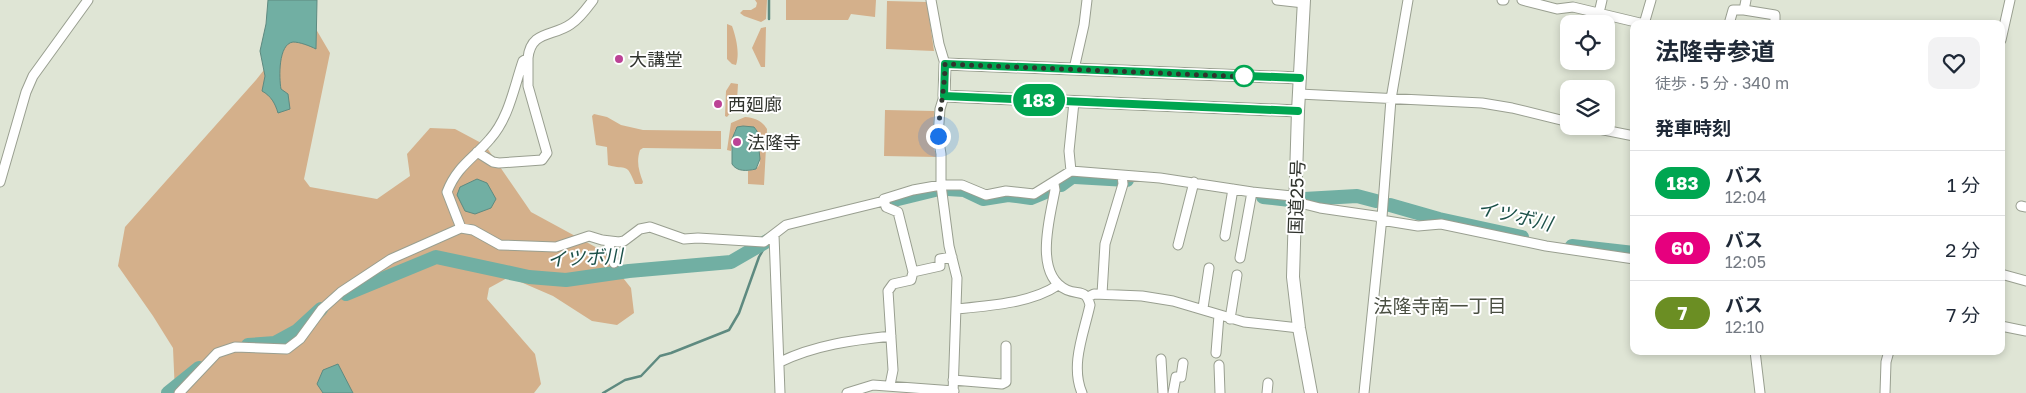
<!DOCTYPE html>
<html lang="ja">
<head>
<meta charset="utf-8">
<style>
  body { margin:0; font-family:"Golos Text","Noto Sans JP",sans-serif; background:#f2f2f3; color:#1f2937; height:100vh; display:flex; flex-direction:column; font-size:19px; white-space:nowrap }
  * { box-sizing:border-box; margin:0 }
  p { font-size:16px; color:#747a83 }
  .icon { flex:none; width:28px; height:28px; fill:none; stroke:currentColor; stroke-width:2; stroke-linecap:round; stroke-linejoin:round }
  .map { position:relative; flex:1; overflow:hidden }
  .panel { position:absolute; left:1630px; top:20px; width:375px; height:335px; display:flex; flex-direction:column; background:#fff; border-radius:10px; box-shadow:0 2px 8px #0003 }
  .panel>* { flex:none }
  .badge { padding:0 10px; border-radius:16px; font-size:18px; line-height:32px }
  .tools { position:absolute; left:1560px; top:15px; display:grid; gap:10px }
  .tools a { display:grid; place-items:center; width:55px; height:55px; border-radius:10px; background:#fff; box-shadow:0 2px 8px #0003; font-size:25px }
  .you { position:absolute; width:25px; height:25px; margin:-12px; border:4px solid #fff; border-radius:50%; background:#1a73e8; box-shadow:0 0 0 8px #1a73e833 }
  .map>.badge { position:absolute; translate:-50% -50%; box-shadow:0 0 0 2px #fff }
  h2 { padding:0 25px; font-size:19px; line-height:45px }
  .round { display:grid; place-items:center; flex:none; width:52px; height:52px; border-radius:10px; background:#f2f2f3 }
  .head { display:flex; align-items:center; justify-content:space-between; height:85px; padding:0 25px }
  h1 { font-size:24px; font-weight:700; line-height:38px }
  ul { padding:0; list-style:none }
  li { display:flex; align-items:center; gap:15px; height:65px; padding:0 25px; border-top:1px solid #e0e1e3 }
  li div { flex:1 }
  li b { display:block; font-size:19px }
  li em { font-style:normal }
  li .badge { min-width:55px; font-weight:700; text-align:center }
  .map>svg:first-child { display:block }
</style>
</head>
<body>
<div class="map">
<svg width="2026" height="393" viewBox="0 0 2026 393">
  <rect width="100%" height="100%" fill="#dfe5d5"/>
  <!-- green -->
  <path fill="#d4b08b" d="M755 0H767L766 19 761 22 744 16 740 13 743 10H751L756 7 757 3Z
    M786 0H876L875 17 851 14 848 20H786Z
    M887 1 927 2 934 51 886 49Z
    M313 24 330 53 304 179 310 187 377 199 410 176 407 154 430 128 455 129 485 145 531 212 601 250 631 288 634 313 617 325 592 321 553 296 509 277 489 288 487 299 535 354 541 384 534 393H175L173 348 153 316 118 266 125 227 256 80 294 32Z
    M727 24 732 26C736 37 740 53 736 65L732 64 727 59Z
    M766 27 765 67H761L752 48 761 28Z
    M731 83 738 84C737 100 738 104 727 117L725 116 726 91Z
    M885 110 934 111 933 146 937 157 884 156Z
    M594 114 607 117 621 125 643 130 721 131V149L643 148 640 150C636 162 639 171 643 182L642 184H635C626 161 627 171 608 165L607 147 596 145 592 116Z
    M745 117C755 118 761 120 767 129L764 185 748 184V171L758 167 760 163 757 131 754 127 735 130 731 151 727 150 731 123Z"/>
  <!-- water -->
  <path fill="#71afa3" stroke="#5e8a80" d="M268 0H317L316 49C310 46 300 42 293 42 278 44 279 78 281 89L288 94 290 109 278 113C275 103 271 96 262 91L265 76 260 51 266 24Z
    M743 126 754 127 757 131 760 159 756 169C747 171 737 172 732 164V139L737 127Z
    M477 179 487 183 496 199 491 208 475 214 465 211 457 195 460 187Z
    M338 364 353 393H323L317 384 323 370Z"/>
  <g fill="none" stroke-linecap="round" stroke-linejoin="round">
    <!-- stream -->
    <path stroke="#5e8a80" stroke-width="2.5" d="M769 19V0
      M603 393 625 380 641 376 660 356 671 353 729 330 739 313 759 257 767 243"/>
    <!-- river -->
    <path stroke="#71afa3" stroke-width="14" d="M1061 185 1072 177H1075L1127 180
      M948 189 964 190 983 199 1008 195 1031 198 1048 191
      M1263 197 1290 200
      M1304 199 1357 196 1376 201
      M890 201 935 190
      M1390 205 1439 219 1522 237
      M1572 246 1634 253
      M346 294 436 257 529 277 566 280 629 271 731 262 769 240
      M248 345 275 343 297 331 321 309
      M168 393 199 368"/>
    <!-- minor casing -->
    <g stroke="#999f90" stroke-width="11">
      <path id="minor" d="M931 0 939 44 945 64
        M1277 0 1304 3
        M1502 0H1504
        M1522 0 1557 9 1573 7 1644 24
        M1744 10 1775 15V24
        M1599 13 1602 0
        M1644 24 1651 0
        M1729 24 1733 10H1744L1746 0
        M2001 40 2010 0
        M1074 69 1084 25 1087 0
        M1299 94 1482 103 1512 108 1569 122
        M944 96 940 109 938 136 941 154V185L949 246 957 278 953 393
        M1584 126 1634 136
        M477 152 493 162 499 163 542 160 547 153 528 86V58
        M1071 171 1069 151 1074 102
        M0 182 26 92 33 76 88 0
        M1054 184 1055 190C1050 217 1033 275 1067 290 1079 295 1086 289 1090 305 1084 333 1070 365 1082 393
        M1296 202 1320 208 1382 217
        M2021 206 2026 207
        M1381 220 1418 226 1441 224 1546 246 1634 259
        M461 228 447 192C457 166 474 158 490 139 509 118 514 87 523 61L528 58C531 30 553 37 571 24 580 18 587 8 593 0
        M774 235 780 393
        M1225 236 1233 189
        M608 241 614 263
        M1178 245 1194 182
        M1240 258 1252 192
        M913 272 940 266V259L952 257
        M2001 274 2026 281
        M1102 294 1105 244 1123 184 1122 175
        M1088 297 1094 294 1142 296 1173 301 1244 322 1299 328
        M1203 308 1209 268
        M956 309C988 306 1032 303 1058 285
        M1230 319 1237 275
        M2001 326 2026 331
        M1755 351 1760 393
        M1216 353 1219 315
        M1161 359 1163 393
        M780 362C815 345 853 340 891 336
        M1219 365 1220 393
        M953 380 1002 384 1006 382V346
        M890 385 893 370 888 291 893 284 911 280 913 272 898 212 886 207 884 199 913 190 941 185H962L986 195 1006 191 1034 194 1071 171 1160 178 1252 192 1292 196
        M179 393 217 353 235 347 287 349 300 339 322 309 341 292 391 259 461 228 473 230 500 245 556 247 589 236 602 240 619 242 624 241 640 229 650 227 684 239 698 238 764 242 786 225 884 201
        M847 393 873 385 954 391
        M1173 393 1176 377H1181L1183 363
        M1267 393 1268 383
        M1364 393 1382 217 1391 99 1408 0
        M1885 393 1886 362 1889 351"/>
    </g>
    <!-- major casing -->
    <g stroke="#999f90" stroke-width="13">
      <path id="major" d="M1298 111 944 96 945 64 1300 78"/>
    </g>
    <!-- highway casing -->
    <g stroke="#999f90" stroke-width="14">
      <path id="highway" d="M1304 0 1298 111 1293 277 1299 328 1311 393"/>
    </g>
    <!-- minor -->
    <use href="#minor" stroke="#fff" stroke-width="9"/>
    <!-- major -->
    <use href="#major" stroke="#fff" stroke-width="11"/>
    <!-- highway -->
    <use href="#highway" stroke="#fff" stroke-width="12"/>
  </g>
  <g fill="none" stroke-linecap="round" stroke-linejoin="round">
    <!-- line casing -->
    <g stroke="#fff" stroke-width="11">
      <path id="line" d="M1298 111 944 96 945 64 1300 78"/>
    </g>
    <!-- line -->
    <use href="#line" stroke="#00a651" stroke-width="8"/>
    <!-- walk -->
    <path stroke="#31342e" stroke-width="5" stroke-dasharray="0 9" d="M938 136C939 112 945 89 945 64L1252 77 1244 76"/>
  </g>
  <!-- markers -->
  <g fill="#bc4396" stroke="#fff" stroke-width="2">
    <circle cx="619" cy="59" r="5"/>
    <circle cx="718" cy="104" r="5"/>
    <circle cx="737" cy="142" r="5"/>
  </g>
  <circle fill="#fff" stroke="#00a651" stroke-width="2.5" cx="1244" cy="76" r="10"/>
  <g text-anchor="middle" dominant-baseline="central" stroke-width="4" stroke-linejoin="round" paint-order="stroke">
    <!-- poi labels -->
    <g font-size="18" fill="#31342e" stroke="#fff" text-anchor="start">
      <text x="629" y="59">大講堂</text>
      <text x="728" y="104">西廻廊</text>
      <text x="747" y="142">法隆寺</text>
    </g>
    <!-- street labels -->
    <g font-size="18" fill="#31342e" stroke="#fff">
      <text transform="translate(1296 197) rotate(-88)">国道25号</text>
    </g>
    <!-- water labels -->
    <g font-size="19" font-style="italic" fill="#1c5149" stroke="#fff">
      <text transform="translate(1515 215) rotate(13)">イツボ川</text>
      <text transform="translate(585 257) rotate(-3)">イツボ川</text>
    </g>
    <!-- neighbourhood labels -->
    <g font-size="19" fill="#4a4f42" stroke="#fff">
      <text x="1440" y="305">法隆寺南一丁目</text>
    </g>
  </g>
</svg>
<div class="tools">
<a><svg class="icon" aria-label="locate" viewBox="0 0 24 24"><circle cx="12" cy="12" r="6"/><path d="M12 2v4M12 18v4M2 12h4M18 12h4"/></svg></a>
<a><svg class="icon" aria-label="layers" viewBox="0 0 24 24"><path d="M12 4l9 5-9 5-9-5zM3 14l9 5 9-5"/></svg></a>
</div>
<div class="you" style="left:938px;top:136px"></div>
<b class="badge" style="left:1039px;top:100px;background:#00a651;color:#fff">183</b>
<section class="panel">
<div class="head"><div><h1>法隆寺参道</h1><p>徒歩 · 5 分 · 340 m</p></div><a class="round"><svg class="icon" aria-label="heart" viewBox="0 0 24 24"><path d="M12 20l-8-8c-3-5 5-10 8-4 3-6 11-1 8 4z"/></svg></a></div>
<h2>発車時刻</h2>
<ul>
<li><span class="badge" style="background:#00a651;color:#fff">183</span><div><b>バス</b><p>12:04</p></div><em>1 分</em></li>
<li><span class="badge" style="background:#e6007e;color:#fff">60</span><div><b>バス</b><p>12:05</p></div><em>2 分</em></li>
<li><span class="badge" style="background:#6b8e23;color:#fff">7</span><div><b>バス</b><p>12:10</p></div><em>7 分</em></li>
</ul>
</section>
</div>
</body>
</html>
